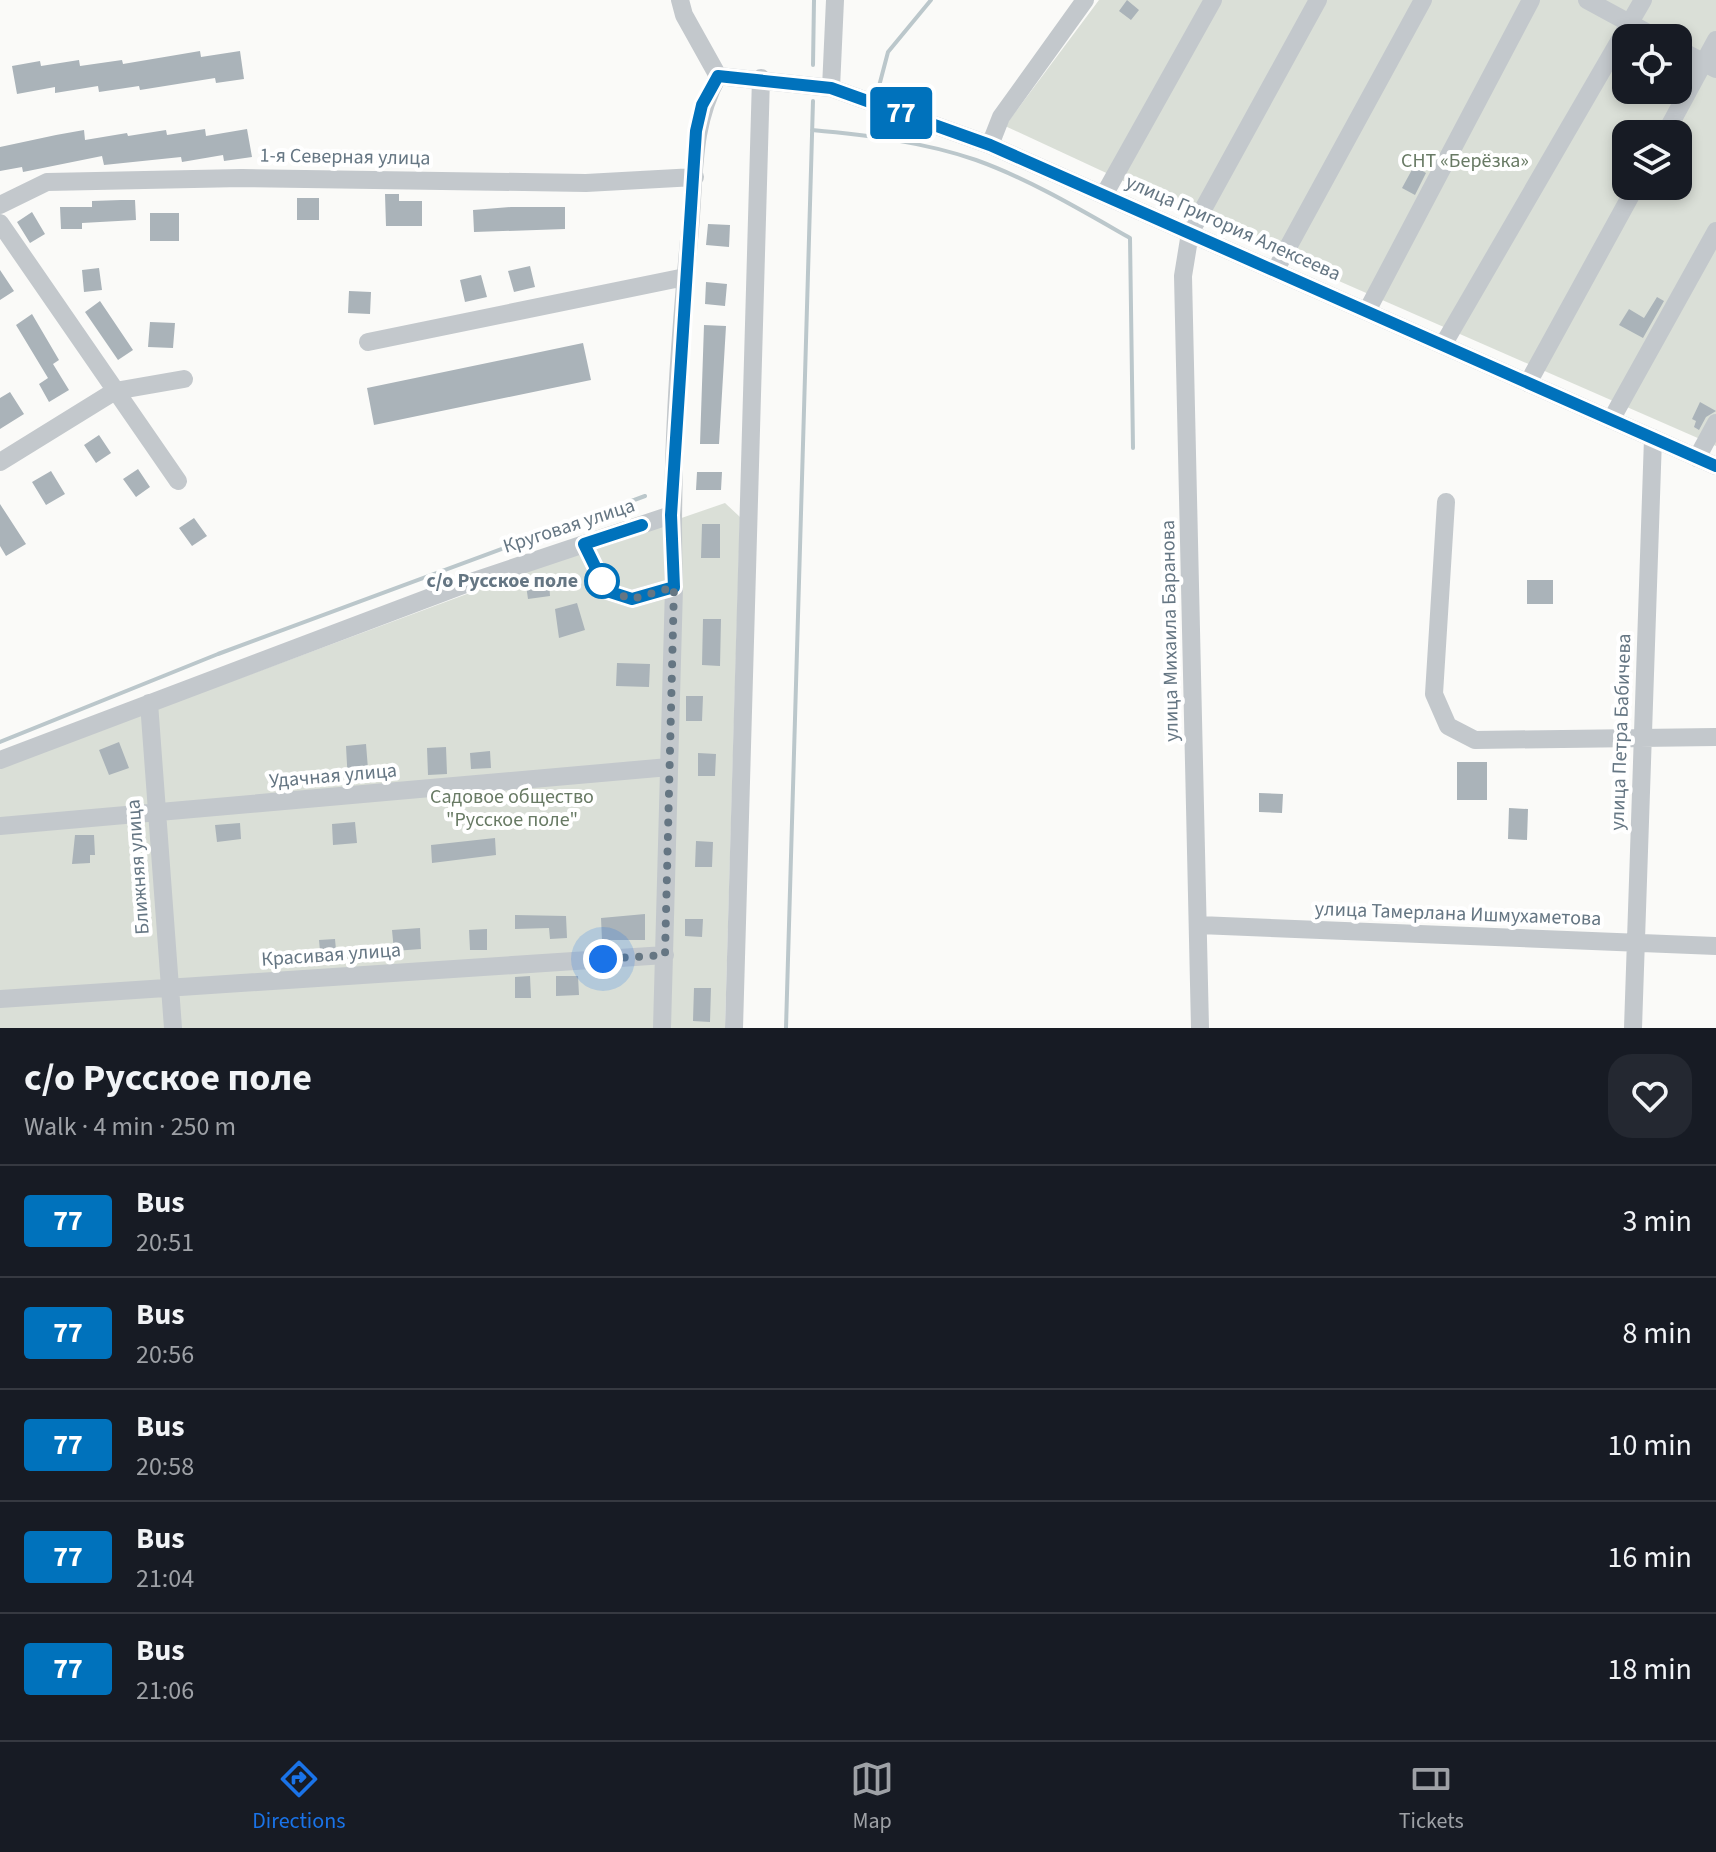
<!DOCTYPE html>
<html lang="en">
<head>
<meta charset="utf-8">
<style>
  body { margin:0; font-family:"Source Sans 3",sans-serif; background:#242831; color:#f1f3f6; height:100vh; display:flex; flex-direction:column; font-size:30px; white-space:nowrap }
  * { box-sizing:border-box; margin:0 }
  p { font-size:26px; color:#9ea1a6 }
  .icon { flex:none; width:44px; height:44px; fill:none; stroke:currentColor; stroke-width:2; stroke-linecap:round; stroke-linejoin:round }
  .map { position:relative; height:1028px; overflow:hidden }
  .drawer { display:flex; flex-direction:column; background:#171b24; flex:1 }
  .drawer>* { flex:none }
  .badge { padding:0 16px; border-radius:6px; font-size:28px; line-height:52px }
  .tools { position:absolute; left:1612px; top:24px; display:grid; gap:16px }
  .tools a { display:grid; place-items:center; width:80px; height:80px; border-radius:16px; background:#171b24; box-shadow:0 4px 12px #0003; font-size:40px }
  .you { position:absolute; width:40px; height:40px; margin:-20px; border:6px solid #fff; border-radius:50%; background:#1a73e8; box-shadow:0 0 0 12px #1a73e833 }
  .map>.badge { position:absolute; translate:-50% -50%; box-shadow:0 0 0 4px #fff }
  .round { display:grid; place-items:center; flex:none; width:84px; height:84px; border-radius:24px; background:#242831 }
  .overview { display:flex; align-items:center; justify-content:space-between; height:136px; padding:0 24px }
  h1 { font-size:38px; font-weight:700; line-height:60px }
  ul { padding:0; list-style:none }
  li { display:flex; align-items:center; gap:24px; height:112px; padding:0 24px; border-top:2px solid #363941 }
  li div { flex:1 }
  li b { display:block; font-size:30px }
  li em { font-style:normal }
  li .badge { min-width:88px; font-weight:700; text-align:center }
  .tab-bar { display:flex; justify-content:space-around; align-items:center; height:112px; border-top:2px solid #363941; background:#171b24; font-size:22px; color:#9ea1a6 }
  .tab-bar a { display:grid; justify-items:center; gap:4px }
  .tab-bar .on { color:#1a73e8 }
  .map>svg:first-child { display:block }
</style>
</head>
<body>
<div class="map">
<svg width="1716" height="1028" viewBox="0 0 1716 1028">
  <rect width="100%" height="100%" fill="#fafaf8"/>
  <!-- green -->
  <path fill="#dadfd7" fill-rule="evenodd" d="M1099 0H1716V446L1332 278 1005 126ZM1626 38H1678V90H1626ZM1626 134H1678V186H1626Z
    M725 503 740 517 725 1028H0V767L548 564Z"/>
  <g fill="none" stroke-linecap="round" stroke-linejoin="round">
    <!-- stream -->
    <path stroke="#bbc7cb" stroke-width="4" d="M813 65 814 0
      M878 90 888 52 931 0
      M812 130C866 135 924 142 976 160 1029 179 1081 210 1130 238L1133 448
      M0 742 218 654 645 496
      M786 1028 813 101"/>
  </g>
  <!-- building -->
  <path fill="#aab3b9" d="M1127 0 1139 10 1131 20 1119 11Z
    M200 51 201 57 240 51 244 79 216 83 215 78 140 90 139 86 99 92 98 86 55 93V87L17 94 12 66 40 61 41 66 79 60 80 66 122 60 123 64Z
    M205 129 206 136 247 129 252 157 224 161 223 155 182 162 181 157 104 165 102 156 23 172 22 167 0 171V147L56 135 84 130 85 140 127 133 128 136 166 130 167 135Z
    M1414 166 1426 173 1415 195 1402 188Z
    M385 194H399V201H422V226H386Z
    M297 198H319V220H297Z
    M121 200H135L136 220 82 223V229H61L60 207H92V201Z
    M511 207H565V229L474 232 473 210Z
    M32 212 45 234 30 243 17 222Z
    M150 213H179V241H150Z
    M708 224 730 225 729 247 706 245Z
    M530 266 535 287 514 292 508 271Z
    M99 268 102 290 84 292 82 270Z
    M0 270 14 291 0 300Z
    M481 275 487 297 465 302 460 280Z
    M706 282 727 284 725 306 705 304Z
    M349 291 371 292 370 314 348 313Z
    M1657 297 1664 301 1643 338 1619 325 1629 309 1644 318Z
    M100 301 133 350 118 360 85 312Z
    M32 314 59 360 53 364 69 390 49 402 39 384 48 378 16 325Z
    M150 322 175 323 173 348 148 347Z
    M704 325 726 326 719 444H700Z
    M583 343 591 380 374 425 367 388Z
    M10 392 24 414 0 429V398Z
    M1700 402 1716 411 1706 417 1699 430 1694 427 1696 421 1692 419Z
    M99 435 111 453 96 463 84 445Z
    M138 469 150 487 136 497 123 479Z
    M51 471 65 494 46 505 32 482Z
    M697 472H722L721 490H696Z
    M0 504 26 544 6 556 0 546Z
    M194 518 207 536 192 546 179 528Z
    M702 524H720V558H701Z
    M1527 580H1553V604H1527Z
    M549 582 550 596 528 599 526 585Z
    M577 603 585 630 559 638 555 609Z
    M703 619H721L720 666 702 665Z
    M617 663 650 664 649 687 616 686Z
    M686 696H703L702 721H686Z
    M119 742 129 768 109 775 99 750Z
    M366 744 368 769 394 767 395 779 348 783 346 746Z
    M446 747 447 774 428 775 427 748Z
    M490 751 491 768 471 769 470 753Z
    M698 753 716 754 715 776H698Z
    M1457 762H1487V800H1457Z
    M1259 793 1283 794 1282 813 1259 812Z
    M1509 808 1528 809 1527 840 1508 839Z
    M355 822 357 843 333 845 332 824Z
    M240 823 241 839 217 842 215 825Z
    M75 835H94L95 855H90V863L72 864Z
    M495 838 496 855 432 863 431 845Z
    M696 841 713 842 712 867H695Z
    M645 914V940H602L601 918Z
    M515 915 566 916 567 938 550 939 549 928 515 929Z
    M685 919H703L702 937 685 936Z
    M420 928 421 949 394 951 392 930Z
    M487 929V950H470L469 930Z
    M335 939 337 961 321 962 319 940Z
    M530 976 531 998H515V977Z
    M556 976H578L579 995 556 996Z
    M694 988H711L710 1022 693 1021Z"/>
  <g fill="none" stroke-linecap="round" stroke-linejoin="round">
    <!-- minor -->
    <path stroke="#c3c8cc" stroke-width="18" d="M680 0 684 15 718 76
      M1587 0 1657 38
      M1678 49 1716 69
      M718 76 831 88 990 145 1716 466
      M831 88 835 0
      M1665 134 1716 40
      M990 145 1001 117 1085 0
      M1104 195 1213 0
      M0 205 47 182 242 178 586 183 695 177
      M0 223 178 481
      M1275 271 1423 0
      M1367 311 1531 0
      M368 342 685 277
      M1443 345 1643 0
      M1528 383 1636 186
      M1611 420 1716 231
      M1697 458 1716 423
      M0 462 115 391 184 379
      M1446 502 1434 694 1448 726 1475 740 1716 737
      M584 544 607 591 632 599 674 587
      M149 703 173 1028
      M0 760 468 583 671 515
      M0 826 669 767
      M1199 925 1716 946
      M0 999 665 955
      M662 1028 674 587C670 468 679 347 690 229 695 173 691 126 718 76
      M734 1028 761 78
      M1200 1028 1183 276 1190 233 1318 0
      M1633 1028 1653 438"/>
  </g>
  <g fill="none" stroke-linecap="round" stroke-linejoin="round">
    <!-- line casing -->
    <g stroke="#fff" stroke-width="18">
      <path id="line" d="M642 525 584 544 607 591 632 599 674 587 671 515 696 131 702 105 718 76 831 88 990 145 1716 466"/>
    </g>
    <!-- line -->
    <use href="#line" stroke="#0072bc" stroke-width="12"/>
    <!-- walk -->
    <path stroke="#657683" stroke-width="8" stroke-dasharray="0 14.4" d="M602 581 607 591 632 599 674 587 665 955 603 959"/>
  </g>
  <!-- markers -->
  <circle fill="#fff" stroke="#0072bc" stroke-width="4" cx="602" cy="581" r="16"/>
  <g text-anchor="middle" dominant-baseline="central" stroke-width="8" stroke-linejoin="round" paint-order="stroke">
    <!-- street labels -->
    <g font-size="20" fill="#657683" stroke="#fff">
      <text transform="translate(345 157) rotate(1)">1-я Северная улица</text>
      <text transform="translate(1233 228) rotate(24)">улица Григория Алексеева</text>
      <text transform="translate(569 526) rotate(-18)">Круговая улица</text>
      <text transform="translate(1170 631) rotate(-91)">улица Михаила Баранова</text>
      <text transform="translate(1621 732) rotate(-88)">улица Петра Бабичева</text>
      <text transform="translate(333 776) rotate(-5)">Удачная улица</text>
      <text transform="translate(138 867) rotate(-94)">Ближняя улица</text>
      <text transform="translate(1458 914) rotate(2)">улица Тамерлана Ишмухаметова</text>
      <text transform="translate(331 955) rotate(-4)">Красивая улица</text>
    </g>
    <!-- park labels -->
    <g font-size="20" fill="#687a64" stroke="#fff">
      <text x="1465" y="161">СНТ «Берёзка»</text>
      <text x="512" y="797">Садовое общество<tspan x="512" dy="23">"Русское поле"</tspan></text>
    </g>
    <!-- stop labels -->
    <g font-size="20" font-weight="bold" fill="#657683" stroke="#fff" text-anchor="end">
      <text x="578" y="581">с/о Русское поле</text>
    </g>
  </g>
</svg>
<div class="tools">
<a><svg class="icon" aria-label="locate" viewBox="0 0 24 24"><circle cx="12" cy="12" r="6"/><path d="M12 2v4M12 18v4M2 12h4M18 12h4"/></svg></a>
<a><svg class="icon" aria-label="layers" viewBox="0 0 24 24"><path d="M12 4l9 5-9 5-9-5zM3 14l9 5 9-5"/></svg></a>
</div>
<div class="you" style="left:603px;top:959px"></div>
<b class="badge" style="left:901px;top:113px;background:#0072bc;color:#fff">77</b>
</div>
<section class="drawer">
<div class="overview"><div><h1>с/о Русское поле</h1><p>Walk · 4 min · 250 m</p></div><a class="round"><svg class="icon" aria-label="heart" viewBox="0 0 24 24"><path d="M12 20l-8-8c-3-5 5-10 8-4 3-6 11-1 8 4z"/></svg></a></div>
<ul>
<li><span class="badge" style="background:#0072bc;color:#fff">77</span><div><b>Bus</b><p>20:51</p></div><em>3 min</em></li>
<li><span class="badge" style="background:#0072bc;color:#fff">77</span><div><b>Bus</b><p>20:56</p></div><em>8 min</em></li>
<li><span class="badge" style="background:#0072bc;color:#fff">77</span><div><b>Bus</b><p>20:58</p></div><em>10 min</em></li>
<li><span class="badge" style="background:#0072bc;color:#fff">77</span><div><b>Bus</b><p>21:04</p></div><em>16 min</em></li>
<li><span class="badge" style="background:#0072bc;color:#fff">77</span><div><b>Bus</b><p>21:06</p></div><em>18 min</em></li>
</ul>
</section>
<nav class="tab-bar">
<a class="on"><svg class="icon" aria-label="directions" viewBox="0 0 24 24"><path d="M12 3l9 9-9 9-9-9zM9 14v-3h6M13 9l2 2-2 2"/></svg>Directions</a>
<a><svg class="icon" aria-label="map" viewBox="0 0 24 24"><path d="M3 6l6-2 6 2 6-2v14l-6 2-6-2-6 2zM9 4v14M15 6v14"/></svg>Map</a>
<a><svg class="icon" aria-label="tickets" viewBox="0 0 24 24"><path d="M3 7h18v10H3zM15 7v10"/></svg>Tickets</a>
</nav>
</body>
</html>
